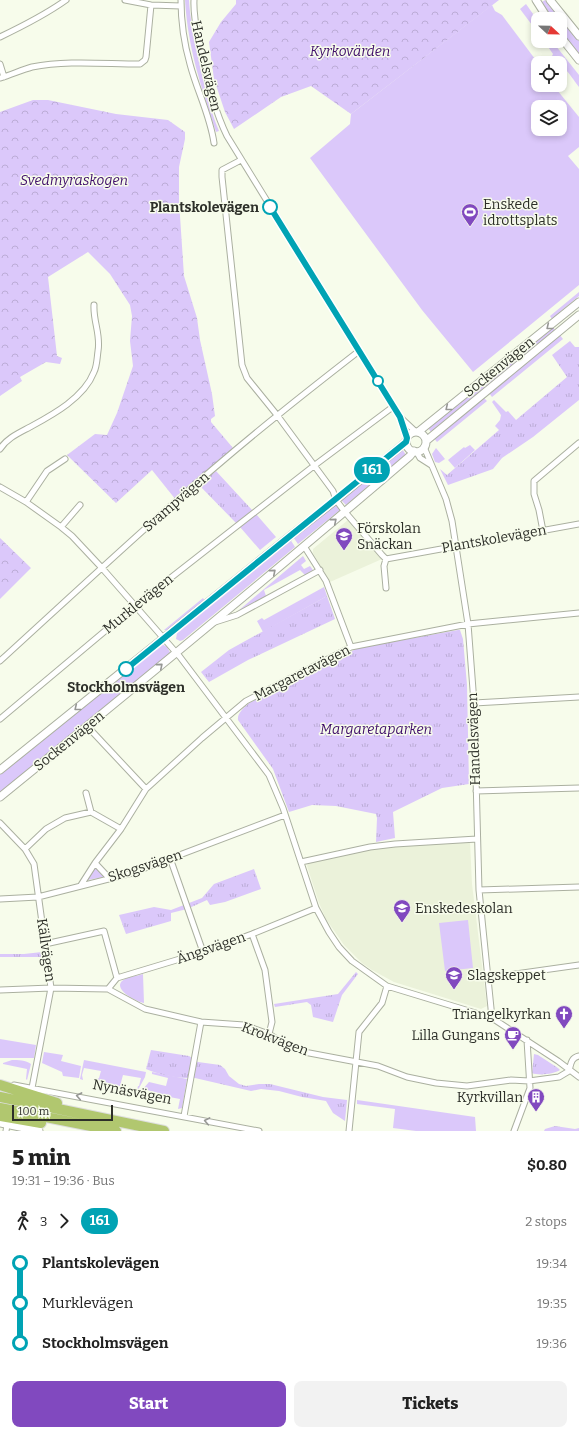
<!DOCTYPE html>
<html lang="en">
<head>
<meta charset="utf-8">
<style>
  body { margin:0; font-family:Bitter,serif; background:#f2f2f2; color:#222; height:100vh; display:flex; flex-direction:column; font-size:15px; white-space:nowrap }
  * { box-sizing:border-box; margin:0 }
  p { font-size:13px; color:#767676 }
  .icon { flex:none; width:22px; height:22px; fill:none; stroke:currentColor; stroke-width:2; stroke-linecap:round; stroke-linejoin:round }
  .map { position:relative; height:1131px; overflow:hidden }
  .side { display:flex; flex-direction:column; background:#fff; flex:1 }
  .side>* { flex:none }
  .badge { padding:0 8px; border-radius:13px; font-size:14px; line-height:26px }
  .needle { width:26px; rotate:112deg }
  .tools { position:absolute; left:531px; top:12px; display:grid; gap:8px }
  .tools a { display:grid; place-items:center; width:36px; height:36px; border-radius:8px; background:#fff; box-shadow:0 2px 6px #0003; font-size:20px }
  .scale { position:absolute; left:12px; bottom:10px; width:101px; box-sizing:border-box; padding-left:4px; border:2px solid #2d2f29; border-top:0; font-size:11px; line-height:14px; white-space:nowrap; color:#2d2f29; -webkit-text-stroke:3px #f7fceb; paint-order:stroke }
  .map>.badge { position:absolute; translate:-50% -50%; box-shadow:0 0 0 2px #fff }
  .legs { display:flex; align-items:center; gap:6px; height:44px; padding:0 12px; font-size:13px }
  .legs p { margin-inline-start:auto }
  .headline { display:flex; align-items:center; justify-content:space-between; height:68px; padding:0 12px }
  h1 { font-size:22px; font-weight:800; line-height:30px }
  .primary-button { display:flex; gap:8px; margin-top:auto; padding:8px 12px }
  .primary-button a { flex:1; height:46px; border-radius:8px; background:#8149bf; color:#fff; font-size:16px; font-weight:800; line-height:46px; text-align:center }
  .primary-button a+a { background:#f2f2f2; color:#222 }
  ul { padding:0 12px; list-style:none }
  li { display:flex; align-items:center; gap:14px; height:40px; font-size:15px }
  li i { display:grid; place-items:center; width:6px; height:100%; margin:0 5px; background:currentColor }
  li i::after { content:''; width:10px; height:10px; margin:-5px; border:3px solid; border-radius:50%; background:#fff }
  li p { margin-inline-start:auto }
  li:first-child i { background:linear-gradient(#0000 50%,currentColor 0) }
  li:last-child i { background:linear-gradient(currentColor 50%,#0000 0) }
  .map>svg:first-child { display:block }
</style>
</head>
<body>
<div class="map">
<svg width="579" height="1131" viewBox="0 0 579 1131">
  <defs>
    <pattern id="forest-crowns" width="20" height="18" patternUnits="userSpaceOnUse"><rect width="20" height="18" fill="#dbc8fa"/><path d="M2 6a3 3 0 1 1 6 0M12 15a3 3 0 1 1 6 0" fill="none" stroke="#bcacd6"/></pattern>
    <pattern id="park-tufts" width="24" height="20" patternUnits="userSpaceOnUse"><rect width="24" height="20" fill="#dbc8fa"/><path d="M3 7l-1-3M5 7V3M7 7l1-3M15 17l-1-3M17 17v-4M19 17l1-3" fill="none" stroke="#bcacd6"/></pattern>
  </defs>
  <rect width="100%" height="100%" fill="#f7fceb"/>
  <!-- built -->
  <path fill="#ebf2da" d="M348 520 382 559 330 582 313 553V549Z
    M470 842 472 884 487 1006 481 1009 394 982 372 970 362 963 344 945 326 919 319 903 307 866 308 863 385 847Z"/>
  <!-- grass -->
  <path fill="#dbc8fa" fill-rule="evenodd" d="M185 0H189C190 19 194 37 198 56 203 81 209 107 219 131L216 132C201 86 188 49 185 0Z
    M545 0 579 41V54L560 30V19H553L542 2Z
    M526 4 538 21V33L520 9Z
    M492 5 495 11 502 15 538 63V85H553L579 117V147L568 156 579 169V285L473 372 422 310 310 158 350 124 351 114ZM538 107H560V129H538Z
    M544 41H552L579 75V87C573 79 560 59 551 58L553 54Z
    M579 292V296L561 311 557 318 553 321 550 316Z
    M552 326 555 330 431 432 428 428Z
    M559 334 563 339 492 397 489 393 551 343 554 338Z
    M484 398 487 401 437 442 433 437Z
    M470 445 475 450 455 468 448 460 464 447 465 448Z
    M436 448 445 459 439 463 435 462 432 454Z
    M402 449 406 455 346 505 341 500Z
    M335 504 340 510 298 544 293 537Z
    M256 514 276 537 260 550 240 527Z
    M290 539 295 547 183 640 180 641 176 639 177 633Z
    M303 556 306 561 301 565 304 569 310 566 313 570 305 575 300 570 264 590 266 596 238 611Z
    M324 587 327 596 263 632 257 621 262 618 264 620Z
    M203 598 205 601 168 630H164Z
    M162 644 167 647 171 654 0 793V774Z
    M95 867 103 876V877L88 880Z
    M468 920 473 968 445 971 439 923Z
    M143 974 144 1003C137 1002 113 990 122 981 126 977 137 976 143 974Z
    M0 1039 36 1045 34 1058H0Z
    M44 1052 63 1055 61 1061 81 1066 79 1078 63 1076 62 1072 42 1063Z
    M12 1060C18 1060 26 1060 31 1064L27 1080 26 1079 27 1069 3 1064V1063Z
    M84 1060 146 1072 145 1077 138 1090H137L138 1086H139L141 1078 123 1075 120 1086 97 1083V1079L99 1078 101 1071 84 1068 82 1075 83 1080 80 1079Z
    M152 1072 187 1079 182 1108 178 1109 180 1099 159 1095V1093L143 1089 149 1082 166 1086 168 1078 152 1074Z
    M357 1100 475 1117 476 1131H486H416L393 1128 395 1109 357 1104Z"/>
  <!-- forest -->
  <path fill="url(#forest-crowns)" d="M236 0H499L351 114 311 86 281 97 234 129 225 112 214 79 209 42 221 22 236 4Z
    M33 100H48L116 114 168 120 185 132V139L179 167V201L184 276 197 318 200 340 212 394 215 416 211 419V422L233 448 176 500 152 470 116 503 67 455 95 434 107 435 117 413 133 366 130 341 132 316 130 305 110 274 88 252 48 277 57 356 62 358 60 364 46 362 20 377 22 381 0 396V112Z
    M0 538 31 568 0 599Z"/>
  <!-- park -->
  <path fill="url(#park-tufts)" d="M570 341 575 347H579V400L533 437 502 458 493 469 448 485 440 469 447 475 499 430 495 426 500 420 501 415 492 402 494 400 506 412 508 411 516 420 567 377 552 355Z
    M216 471 253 511 237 524 199 485Z
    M327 596 335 619 248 660 209 682 201 672 229 650Z
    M458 630H460L463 639 467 685 469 784 442 788 393 812 395 838 376 842 377 818 376 814 336 806 312 805 289 812 273 769 238 720C237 713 244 708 249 703L358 648Z
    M254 869 261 889 225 902 210 905 207 900 187 909 171 913V921L126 934 119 915 154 907 171 910 202 898 214 884Z
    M42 952 43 957H0V954H24Z
    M356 972 358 974 342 995 333 1022 313 1017 311 1005 307 1002 275 1007 274 1004 338 994Z
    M151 1050 189 1056 198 1062 220 1065 225 1069 229 1076 239 1084 246 1086 259 1084H270L323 1097 347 1100 345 1121 333 1113 326 1101 302 1097 279 1091 261 1089 251 1091 195 1078C180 1079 160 1075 146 1069Z
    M534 1054 538 1055 558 1068 560 1070C554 1074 539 1076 532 1073Z
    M555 1126 575 1129 579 1128V1131H544L545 1129Z"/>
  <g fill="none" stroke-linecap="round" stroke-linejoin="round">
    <!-- street casing -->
    <g stroke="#abb0a0" stroke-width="7">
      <path id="street" d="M125 0 151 5 181 6
        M181 0C181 21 184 43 190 64 197 91 210 115 214 143
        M194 0C193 18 198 35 201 53 208 81 214 109 227 136L400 417 407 438
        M0 37C23 26 45 15 66 0
        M0 64 4 77
        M0 78C11 75 21 70 32 67 67 60 105 64 140 64L145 60 146 57 151 5
        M241 160 222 170V177L242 365 247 378 277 415 333 491 336 500 345 512 382 555 386 559 579 524
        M400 417 416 432
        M424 447 446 499 452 521 468 624 474 703 479 890 492 1018
        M0 449C7 438 19 433 30 427 52 415 84 398 94 372 97 366 97 358 98 351 101 335 93 321 94 305
        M416 451 420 458 431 465
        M0 487 26 502 61 527 72 536 102 568 180 657 269 775 283 808 316 908 329 932 339 947 352 961 387 986 492 1018 558 1061 579 1077
        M26 502 47 471 65 459
        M61 527 80 505
        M543 531 539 510 534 494V481L579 443
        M304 546 326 581 351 647
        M386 588 384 566 386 559
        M215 622 237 615 320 570
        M0 661C91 578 182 492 278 415 305 393 332 372 359 351
        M474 703 579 697
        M0 719 136 605 315 465 394 406
        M87 726 146 789
        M476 791 579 788
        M86 793 91 812
        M0 823 25 849 34 864 51 988 32 1088
        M25 849 46 829 65 818 91 812 121 829
        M170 858 203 952
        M301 862 370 847 395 844 477 839
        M95 863 110 879
        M81 885 95 863 121 829 146 789 202 738 246 701 351 647 468 624 579 613
        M479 890 579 887
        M0 899 38 897 132 873 285 815
        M252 934 265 970 272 1022 269 1034
        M45 944 104 931 117 978
        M487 978 579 965
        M108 989 117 978 203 952 252 934 316 908
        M0 990 51 988 108 989 145 1009 201 1022 244 1025 269 1034 284 1044 304 1052 378 1066 407 1077 436 1083 467 1086 511 1080 529 1081 559 1077 569 1071C571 1063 571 1058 579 1056
        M14 1085 259 1131
        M184 1116 201 1022
        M6 1131 7 1125
        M349 1131 359 1032 382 1003 387 986
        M514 1131 530 1088 527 1040"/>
    </g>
    <!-- secondary casing -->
    <g stroke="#abb0a0" stroke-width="9">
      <path id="secondary" d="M536 0 548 19
        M550 0 579 36
        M560 36 579 60
        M418 432 579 302
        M406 442a10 10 0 1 1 20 0a10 10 0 1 1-20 0Z
        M426 441 579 315
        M0 770 290 536 336 500 406 442
        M0 797C138 685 275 572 410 456L414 451
        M0 1123 39 1131"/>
    </g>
    <!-- highway casing -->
    <g stroke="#dddedd" stroke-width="12">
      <path id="highway" d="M0 1085 57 1103
        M0 1097 164 1131
        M0 1108 116 1131
        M0 1116 41 1123"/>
    </g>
    <!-- street -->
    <use href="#street" stroke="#fff" stroke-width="5"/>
    <!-- secondary -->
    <use href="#secondary" stroke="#fff" stroke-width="7"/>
    <!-- highway -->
    <use href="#highway" stroke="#b1c76f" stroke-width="10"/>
  </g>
  <!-- one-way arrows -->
  <defs><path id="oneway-chevron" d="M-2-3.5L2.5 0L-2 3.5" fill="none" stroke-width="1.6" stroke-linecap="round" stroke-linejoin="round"/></defs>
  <g stroke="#969794">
    <use href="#oneway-chevron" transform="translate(549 327) rotate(141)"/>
    <use href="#oneway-chevron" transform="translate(448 408) rotate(141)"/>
    <use href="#oneway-chevron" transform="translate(334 521) rotate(-40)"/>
    <use href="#oneway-chevron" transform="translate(273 572) rotate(-40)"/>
    <use href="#oneway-chevron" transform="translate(160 666) rotate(-40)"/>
    <use href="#oneway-chevron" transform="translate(77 708) rotate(141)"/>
    <use href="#oneway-chevron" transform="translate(79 1096) rotate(-169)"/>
    <use href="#oneway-chevron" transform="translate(207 1121) rotate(-169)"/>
  </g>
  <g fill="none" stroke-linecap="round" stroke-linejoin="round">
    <!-- line-1 casing -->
    <g stroke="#fff" stroke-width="9">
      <path id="line-1" d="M126 669 406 442 407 438 400 417 270 207"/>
    </g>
    <!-- line-1 -->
    <use href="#line-1" stroke="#00a3b4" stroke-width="6"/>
  </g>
  <!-- icons -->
  <defs>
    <g id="stadium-pin" transform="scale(0.9)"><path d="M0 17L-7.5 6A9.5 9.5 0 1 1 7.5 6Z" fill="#8149bf" stroke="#f7fceb"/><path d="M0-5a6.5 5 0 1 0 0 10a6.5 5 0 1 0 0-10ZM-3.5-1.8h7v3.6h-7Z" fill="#fff"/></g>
    <g id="school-pin" transform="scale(0.9)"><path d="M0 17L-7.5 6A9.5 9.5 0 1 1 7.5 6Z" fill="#8149bf" stroke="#f7fceb"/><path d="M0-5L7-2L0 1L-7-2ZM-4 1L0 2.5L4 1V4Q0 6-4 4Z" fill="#fff"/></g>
    <g id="church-pin" transform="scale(0.9)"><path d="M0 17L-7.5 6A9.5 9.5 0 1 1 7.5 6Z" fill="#8149bf" stroke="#f7fceb"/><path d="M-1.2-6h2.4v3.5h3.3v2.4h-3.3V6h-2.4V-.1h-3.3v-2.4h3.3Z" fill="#fff"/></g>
    <g id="cafe-pin" transform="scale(0.9)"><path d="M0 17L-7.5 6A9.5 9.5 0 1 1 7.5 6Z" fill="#8149bf" stroke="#f7fceb"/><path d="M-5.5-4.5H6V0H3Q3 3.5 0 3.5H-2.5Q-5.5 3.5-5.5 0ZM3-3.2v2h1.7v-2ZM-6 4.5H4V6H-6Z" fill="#fff"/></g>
    <g id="building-pin" transform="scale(0.9)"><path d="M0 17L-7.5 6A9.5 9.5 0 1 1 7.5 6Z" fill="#8149bf" stroke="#f7fceb"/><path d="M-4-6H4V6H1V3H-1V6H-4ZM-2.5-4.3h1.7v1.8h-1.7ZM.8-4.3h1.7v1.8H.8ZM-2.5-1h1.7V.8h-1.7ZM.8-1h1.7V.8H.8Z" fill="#fff"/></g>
  </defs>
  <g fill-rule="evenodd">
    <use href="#stadium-pin" x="470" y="212"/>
    <use href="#school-pin" x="344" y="536"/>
    <use href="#school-pin" x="402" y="908"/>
    <use href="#school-pin" x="454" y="975"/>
    <use href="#church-pin" x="564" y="1014"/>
    <use href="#cafe-pin" x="513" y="1035"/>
    <use href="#building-pin" x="536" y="1097"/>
  </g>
  <!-- markers -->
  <g fill="#fff" stroke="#00a3b4" stroke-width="2">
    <circle cx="270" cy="207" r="7"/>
    <circle cx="378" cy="381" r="5"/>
    <circle cx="126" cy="669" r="7"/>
  </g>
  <g text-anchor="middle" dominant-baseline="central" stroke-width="3" stroke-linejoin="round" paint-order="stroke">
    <!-- park labels -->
    <g font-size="14" font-style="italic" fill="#400e6b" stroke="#f7fceb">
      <text x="350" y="51">Kyrkovärden</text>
      <text x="74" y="180">Svedmyraskogen</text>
      <text x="376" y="729">Margaretaparken</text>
    </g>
    <!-- street labels -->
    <g font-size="14" fill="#2d2f29" stroke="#f7fceb">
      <text transform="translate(206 66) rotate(77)">Handelsvägen</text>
      <text transform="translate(499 367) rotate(-39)">Sockenvägen</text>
      <text transform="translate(176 502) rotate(-41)">Svampvägen</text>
      <text transform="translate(494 539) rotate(-10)">Plantskolevägen</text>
      <text transform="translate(138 604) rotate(-39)">Murklevägen</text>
      <text transform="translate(302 673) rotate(-27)">Margaretavägen</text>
      <text transform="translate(474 739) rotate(-92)">Handelsvägen</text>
      <text transform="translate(69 741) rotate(-39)">Sockenvägen</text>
      <text transform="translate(145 866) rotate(-18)">Skogsvägen</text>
      <text transform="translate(211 948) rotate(-19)">Ängsvägen</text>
      <text transform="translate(46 950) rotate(82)">Källvägen</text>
      <text transform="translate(275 1039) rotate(21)">Krokvägen</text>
      <text transform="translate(132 1092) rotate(11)">Nynäsvägen</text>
    </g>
    <!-- poi labels -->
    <g font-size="14" fill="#2d2f29" stroke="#f7fceb" text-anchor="start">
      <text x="483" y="204">Enskede<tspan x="483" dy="16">idrottsplats</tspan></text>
      <text x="357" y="528">Förskolan<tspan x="357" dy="16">Snäckan</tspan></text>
      <text x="415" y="908">Enskedeskolan</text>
      <text x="467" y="975">Slagskeppet</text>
      <text x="551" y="1014" text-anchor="end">Triangelkyrkan</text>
      <text x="500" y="1035" text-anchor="end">Lilla Gungans</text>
      <text x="523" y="1097" text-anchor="end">Kyrkvillan</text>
    </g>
    <!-- stop labels -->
    <g font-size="14" font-weight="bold" fill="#2d2f29" stroke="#f7fceb" text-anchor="end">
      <text x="259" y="207">Plantskolevägen</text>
      <text x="126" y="687" text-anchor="middle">Stockholmsvägen</text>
    </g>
  </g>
</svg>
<div class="tools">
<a><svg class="needle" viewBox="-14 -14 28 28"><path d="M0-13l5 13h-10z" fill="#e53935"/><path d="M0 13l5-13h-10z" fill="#767676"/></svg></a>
<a><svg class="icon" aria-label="locate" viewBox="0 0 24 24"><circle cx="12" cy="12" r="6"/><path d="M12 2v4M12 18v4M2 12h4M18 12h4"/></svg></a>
<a><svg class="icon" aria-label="layers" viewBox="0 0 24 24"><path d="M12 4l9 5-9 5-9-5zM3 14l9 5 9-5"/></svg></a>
</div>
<div class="scale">100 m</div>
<b class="badge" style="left:372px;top:470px;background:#00a3b4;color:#fff">161</b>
</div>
<section class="side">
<div class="headline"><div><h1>5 min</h1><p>19:31 – 19:36 · Bus</p></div><b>$0.80</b></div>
<div class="legs"><svg class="icon" aria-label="walk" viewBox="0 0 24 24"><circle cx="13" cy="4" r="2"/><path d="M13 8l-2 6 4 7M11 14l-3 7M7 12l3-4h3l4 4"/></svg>3<svg class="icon" aria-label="forward" viewBox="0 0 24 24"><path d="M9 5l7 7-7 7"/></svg><b class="badge" style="background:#00a3b4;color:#fff">161</b><p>2 stops</p></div>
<ul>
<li><i style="color:#00a3b4"></i><b>Plantskolevägen</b><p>19:34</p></li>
<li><i style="color:#00a3b4"></i><span>Murklevägen</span><p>19:35</p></li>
<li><i style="color:#00a3b4"></i><b>Stockholmsvägen</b><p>19:36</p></li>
</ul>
<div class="primary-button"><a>Start</a><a>Tickets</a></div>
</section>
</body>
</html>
